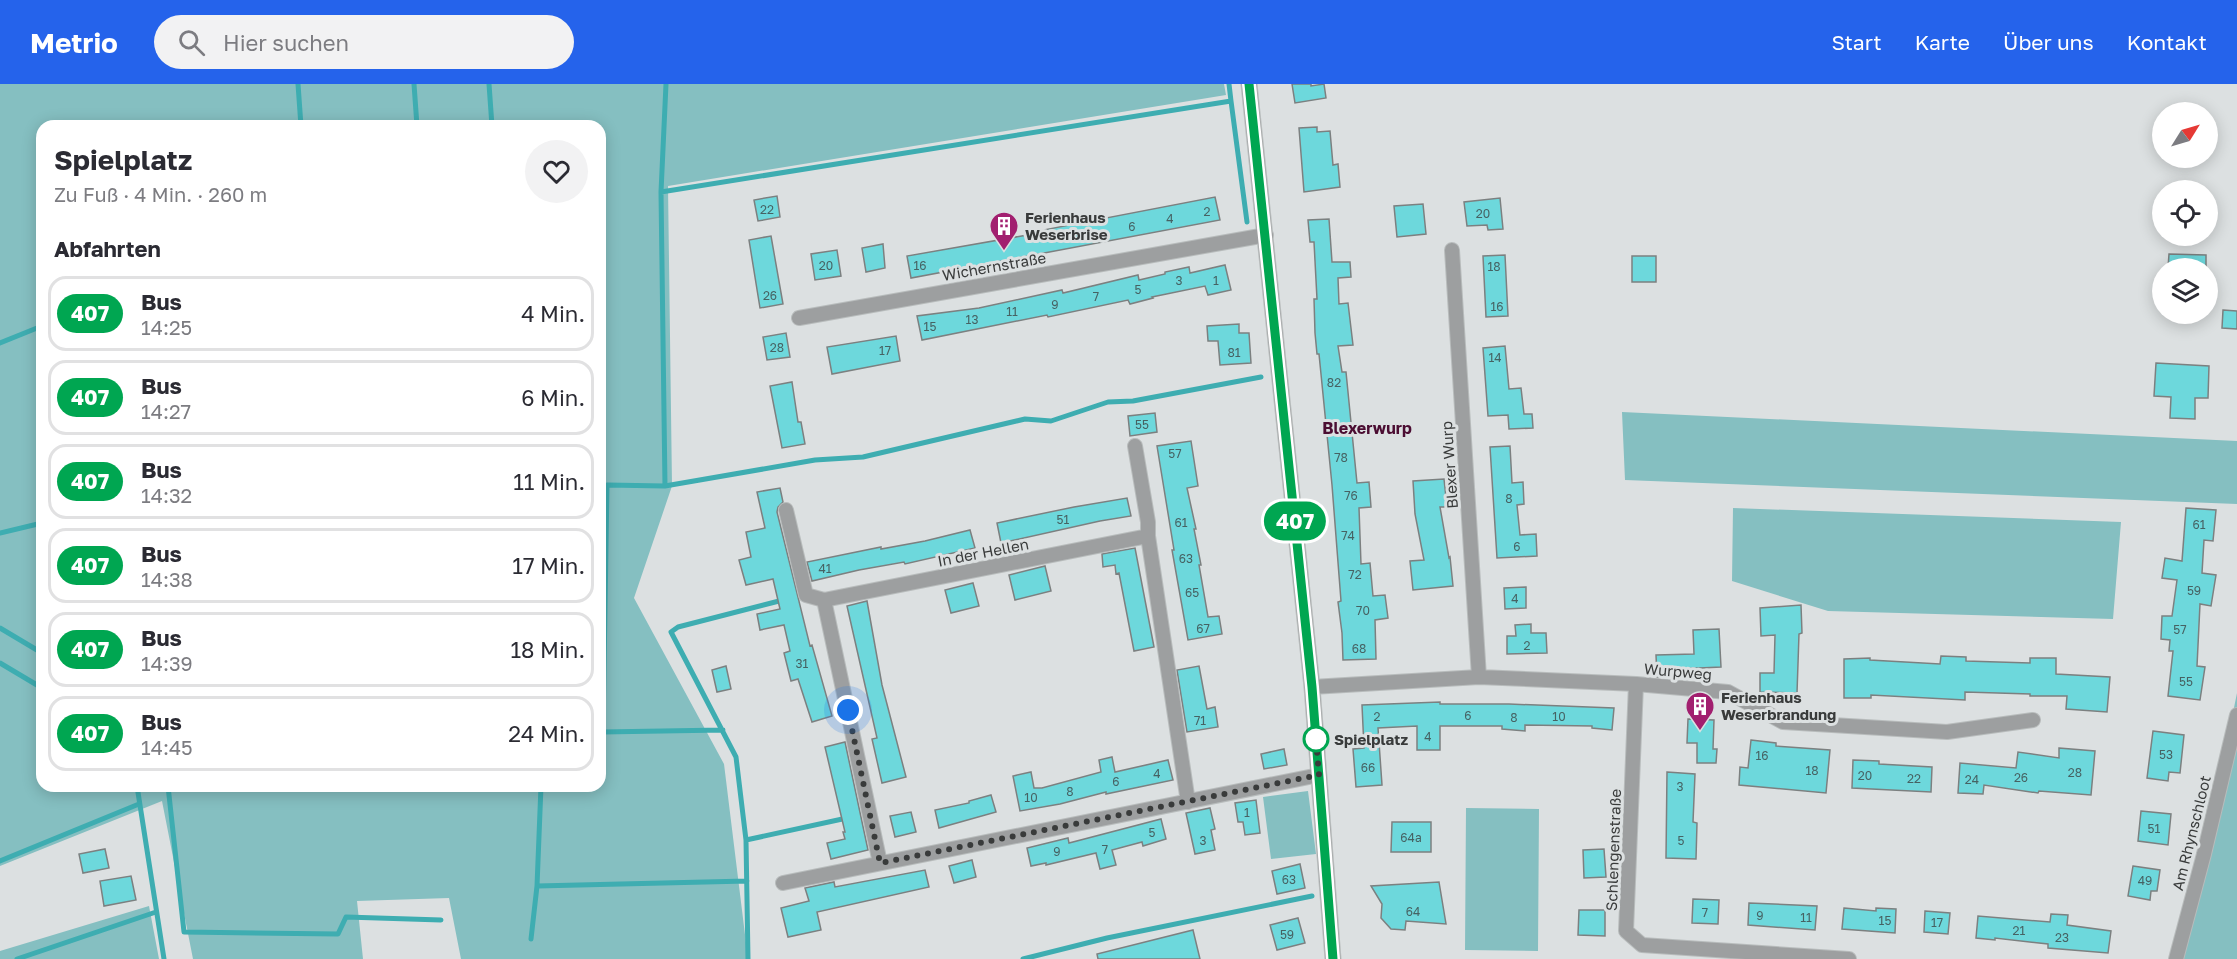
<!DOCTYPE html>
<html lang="de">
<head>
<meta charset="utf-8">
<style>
  body { margin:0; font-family:"Golos Text",sans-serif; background:#f2f2f3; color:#2b2b33; height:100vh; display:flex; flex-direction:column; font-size:22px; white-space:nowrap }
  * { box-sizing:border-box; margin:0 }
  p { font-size:20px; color:#7c7c81 }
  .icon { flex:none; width:33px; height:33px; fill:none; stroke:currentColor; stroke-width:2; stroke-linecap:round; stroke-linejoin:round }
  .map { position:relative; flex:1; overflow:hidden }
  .panel { position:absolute; left:36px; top:36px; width:570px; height:672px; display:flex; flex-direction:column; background:#fff; border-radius:18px; box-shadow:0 3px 15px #0003 }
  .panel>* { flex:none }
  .badge { padding:0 12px; border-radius:20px; font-size:21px; line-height:39px }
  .needle { width:39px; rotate:53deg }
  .buttons { position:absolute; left:2152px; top:18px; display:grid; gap:12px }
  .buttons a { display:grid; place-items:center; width:66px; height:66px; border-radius:50%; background:#fff; box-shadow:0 3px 15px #0003; font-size:30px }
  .you { position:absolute; width:30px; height:30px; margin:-15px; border:4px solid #fff; border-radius:50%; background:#1a73e8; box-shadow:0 0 0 9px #1a73e833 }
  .map>.badge { position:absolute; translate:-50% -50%; box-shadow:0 0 0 3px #fff }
  h2 { padding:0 18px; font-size:22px; line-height:54px }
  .round { display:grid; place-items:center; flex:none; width:63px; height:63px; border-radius:32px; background:#f2f2f3 }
  .overview { display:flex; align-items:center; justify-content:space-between; height:102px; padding:0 18px }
  h1 { font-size:28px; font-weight:700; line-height:45px }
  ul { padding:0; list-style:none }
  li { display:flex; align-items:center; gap:18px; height:75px; margin:0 12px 9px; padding:0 6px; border:3px solid #e1e1e2; border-radius:18px }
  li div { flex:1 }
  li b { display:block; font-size:22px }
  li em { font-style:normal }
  li .badge { min-width:66px; font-weight:700; text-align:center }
  header { display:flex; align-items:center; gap:36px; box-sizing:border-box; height:84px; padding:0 30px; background:#2563eb; color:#fff }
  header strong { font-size:28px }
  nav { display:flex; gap:33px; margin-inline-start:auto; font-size:21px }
  .search { width:420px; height:54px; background:#f2f2f3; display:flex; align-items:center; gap:15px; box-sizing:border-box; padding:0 21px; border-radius:33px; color:#7c7c81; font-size:22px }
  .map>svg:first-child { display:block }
</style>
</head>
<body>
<header>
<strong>Metrio</strong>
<div class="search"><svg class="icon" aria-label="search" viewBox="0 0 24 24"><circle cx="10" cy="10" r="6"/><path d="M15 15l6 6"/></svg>Hier suchen</div>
<nav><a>Start</a><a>Karte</a><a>Über uns</a><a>Kontakt</a></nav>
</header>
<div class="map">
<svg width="2237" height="875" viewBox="0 0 2237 875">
  <rect width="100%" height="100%" fill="#dce0e1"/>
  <!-- green -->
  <path fill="#85bfc1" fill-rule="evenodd" d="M0 0H1224L1226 11 668 102 672 402 634 514 724 680 748 875H461L449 814 357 817 363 875H193L162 717 0 782ZM42 42H600V702H42Z
    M1622 328 2237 357V420L1625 396Z
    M1733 424 2121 438 2113 535 1828 527 1732 497Z
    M2237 609V875H2174L2204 770Z
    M1308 707 1316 770 1271 775 1263 713Z
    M1466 724 1539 725 1538 867 1465 866Z
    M149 822 159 875H0V867Z"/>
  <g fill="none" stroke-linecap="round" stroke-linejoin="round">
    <!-- stream -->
    <path stroke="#3eadb1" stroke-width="5" d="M298 0 301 42
      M414 0 417 42
      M489 0 492 42
      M1231 17 1247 138
      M214 40V42
      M661 108 1231 17 1229 0
      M0 259 42 242
      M665 402 661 108 666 0
      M0 449 42 439
      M0 544 42 569
      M0 579 42 604
      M602 648 723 646
      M603 648 607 401 665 402 815 376 863 373 1025 335 1051 337 1108 318 1133 317 1261 293
      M137 702 164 875
      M168 702 184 848 338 850 346 833 441 836
      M746 756 847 734
      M0 777 139 720
      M537 802 747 797
      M531 855 537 802 541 702
      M17 875 156 828
      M748 875 746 756 736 673 671 548 678 543 783 516
      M1023 875 1107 854 1312 812"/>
  </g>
  <!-- building -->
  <path fill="#6dd8dc" stroke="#7c8080" stroke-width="1.5" d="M1292 0H1311V2L1324 0 1326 14 1295 19Z
    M1317 43V48L1330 47 1333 81 1338 80 1340 103 1304 108 1299 44Z
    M777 112 780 133 758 137 754 116Z
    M1215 113 1220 136 911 194 907 172 1033 150V148Z
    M1500 114 1503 145 1488 146 1487 141 1467 142 1464 118Z
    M1423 120 1426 150 1397 153 1394 122Z
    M1329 135 1332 178H1350L1351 193 1338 194 1339 220 1348 219 1353 261 1338 262 1342 288H1346L1357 399 1369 398 1371 423 1359 424 1361 480 1370 479 1373 512 1385 511 1388 534 1375 536 1376 575 1343 576 1342 549 1338 518 1341 517 1332 401 1319 270H1317L1315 249 1314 215H1317L1314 158H1310L1308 136Z
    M771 152 783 220 760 224 749 156Z
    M883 160 885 184 866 188 862 164Z
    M837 166 841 192 815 196 811 170Z
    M2169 170 2206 171V184H2168Z
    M1505 171 1508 232 1486 233 1483 172Z
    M1632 172H1656V198H1632Z
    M1225 181 1231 206 1208 211 1205 202 1152 213 1153 214 1130 220 1128 216 1048 233 1047 231 922 256 917 232 979 224 1062 206 1063 209 1138 191 1139 196 1165 190V188L1189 183 1190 189Z
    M2223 226 2237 227V245L2222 244Z
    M1239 240V249H1249L1251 279 1220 281 1218 257H1208L1207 242Z
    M786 249 790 273 767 276 763 253Z
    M896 252 900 277 832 290 827 263Z
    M1505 262 1509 305 1521 304 1524 330H1532L1533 344 1509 345 1508 331 1488 332 1483 264Z
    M2156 279 2209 282 2208 314H2195V335L2170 334 2171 313 2154 312Z
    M792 298 798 338H801L805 360 782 364 770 302Z
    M1155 329 1157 348 1130 352 1128 332Z
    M1191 357 1198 402 1187 404 1196 445H1194L1201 481H1199L1208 533 1219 532 1222 550 1188 556 1172 466H1174L1157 362Z
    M1510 362 1512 399 1523 398 1524 420 1517 421 1520 451 1536 450 1537 472 1497 474 1490 363Z
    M1444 395 1447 423H1440L1449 474 1450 473 1453 502 1413 506 1410 477 1424 476 1415 430 1413 397Z
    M780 404 783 418 778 423 777 428 810 562 812 561 832 632 812 638 798 595 791 597 784 569 790 567 784 541 760 546 757 530 780 525 773 495 746 501 739 476 751 473 746 448 765 444 757 408Z
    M1127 414 1131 432 1100 437 1001 459 997 439 1074 423Z
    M2186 424 2216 426 2213 457 2204 456 2202 489 2216 491 2211 522 2200 520 2197 582 2205 583 2200 616 2168 612 2173 567H2169L2170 556 2161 555 2162 532H2172L2177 496 2162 494 2165 474 2182 477Z
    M970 446 975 464 905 480 904 478 859 486 812 497 807 478 881 463V465L925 457Z
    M1135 464 1154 563 1134 567 1119 489 1116 490 1115 481 1103 483 1102 470Z
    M1045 482 1051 507 1015 516 1009 491Z
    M973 499 979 522 951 529 945 506Z
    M1526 503V524L1505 525 1504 504Z
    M867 517 882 601 906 693 882 699 872 655 877 654 847 522Z
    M1801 521 1802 549 1799 550 1797 609 1760 608V589H1774L1775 551 1761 552 1760 524Z
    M1531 540V549H1546L1547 569 1507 570V552H1516L1515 541Z
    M1719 545 1721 583 1678 585V594L1657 593 1656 571 1694 570 1693 546Z
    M1941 572 1966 573V577L2030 579V574H2056V590L2110 593 2107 628 2066 625 2067 612H2030V610L1965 608V616L1871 611V614H1844V575L1870 574V576L1940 580Z
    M726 582 731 605 717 608 712 586Z
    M1199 582 1207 625 1215 623 1218 643 1187 648 1177 586Z
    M1440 618V620H1509L1614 624 1612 646 1592 644V642L1525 641V647L1502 645V642H1440V666H1417V642L1378 644 1382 701 1356 703 1353 665 1364 664 1362 621Z
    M1688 635 1714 636 1713 665H1717L1716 679H1697V659H1687Z
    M2153 647 2184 651 2180 689 2169 688 2168 697 2147 694Z
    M1751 656 1776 659V662L1830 666 1826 709 1739 701 1740 683 1748 684Z
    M845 658 868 766 831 775 827 759 845 755 843 748H845L825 663Z
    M2059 664 2095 667 2091 711 2039 707 2038 709 1984 701 1983 710 1958 709 1960 679 2016 684 2018 668 2059 674Z
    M1284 665 1287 681 1264 685 1261 670Z
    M1112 673 1115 688 1168 676 1173 696 1106 710V708L1060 720 1020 727 1013 692 1031 688 1034 704H1042L1101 688 1099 676Z
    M1853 676 1879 677V680L1932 683 1931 708 1852 704Z
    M1667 688 1695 690 1693 738 1697 739 1696 775 1666 774Z
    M991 711 996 728 939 744 935 726 969 719V717Z
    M1256 716 1260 749 1245 751 1243 738H1238L1235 719Z
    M1210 724 1215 745 1211 746 1215 766 1195 770 1186 729Z
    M2141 727 2171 730 2168 761 2138 757Z
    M911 728 916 748 895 753 890 732Z
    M1161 735 1166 755 1143 762 1142 758 1112 766 1116 781 1100 785 1096 769 1046 781V779L1031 782 1027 764 1068 754 1069 759Z
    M1392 738H1431V768H1391Z
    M105 765 109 784 83 789 79 770Z
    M1604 765 1606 793 1584 794 1583 766Z
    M972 776 976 793 954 799 949 782Z
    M1300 780 1305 804 1277 810 1272 787Z
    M2133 782 2160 786 2157 807H2151L2150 816 2128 812Z
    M925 786 929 803 817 828 821 846 788 853 781 824 809 817 805 804 834 798 835 803Z
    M131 792 136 816 104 822 100 797Z
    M1439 798 1446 840 1406 837 1405 846 1391 845 1381 834 1382 820 1371 802Z
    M1693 815 1719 816 1718 840 1692 839Z
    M1749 819 1817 822 1815 846 1748 841Z
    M1844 824 1876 827V824L1896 825 1895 849 1842 845Z
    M1579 826H1605V852L1578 851Z
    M1925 827 1950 829 1948 850 1924 848Z
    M2051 830 2068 831 2067 841 2111 847 2108 869 2048 864V860L1995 854V856L1976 854 1978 832 2050 838Z
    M1298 834 1305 859 1277 866 1270 841Z
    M1193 846 1200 875H1098L1097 870Z"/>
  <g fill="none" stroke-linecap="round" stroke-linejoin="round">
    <!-- minor casing -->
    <g stroke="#b8bcbc" stroke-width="16">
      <path id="minor" d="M1452 166 1479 593
        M799 234 1266 151
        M1135 362 1148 438V452L1188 718
        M786 426 806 511 824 516 880 779
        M824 516 1148 452
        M1636 600 1626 847 1642 861 1849 875
        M1312 603 1479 593 1636 600 1728 608 1783 638 1947 648 2033 636
        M783 799 1319 691
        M2176 875 2204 770 2237 631"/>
    </g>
    <!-- tertiary casing -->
    <g stroke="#b8bcbc" stroke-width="17">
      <path id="tertiary" d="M1249 0 1312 603 1333 875"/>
    </g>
    <!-- minor -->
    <use href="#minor" stroke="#9d9fa0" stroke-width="14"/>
    <!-- tertiary -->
    <use href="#tertiary" stroke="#9d9fa0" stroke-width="15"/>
  </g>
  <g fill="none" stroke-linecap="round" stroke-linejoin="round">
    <!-- line casing -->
    <g stroke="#fff" stroke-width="14">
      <path id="line" d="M1249 0 1312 603 1333 875"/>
    </g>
    <!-- line -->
    <use href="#line" stroke="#00a651" stroke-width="9"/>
    <!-- walk -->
    <path stroke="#393b3b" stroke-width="6" stroke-dasharray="0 10.8" d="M848 626 880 779 1319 691 1316 655"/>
  </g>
  <!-- icons -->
  <defs>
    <g id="building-pin" transform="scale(1.5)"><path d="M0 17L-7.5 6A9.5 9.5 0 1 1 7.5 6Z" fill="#a21f6f" stroke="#dce0e1"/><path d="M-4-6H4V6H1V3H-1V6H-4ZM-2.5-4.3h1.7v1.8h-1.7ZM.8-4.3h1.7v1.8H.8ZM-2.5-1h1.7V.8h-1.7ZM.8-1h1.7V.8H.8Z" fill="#fff"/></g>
  </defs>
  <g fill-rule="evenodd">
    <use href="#building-pin" x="1004" y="142"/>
    <use href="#building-pin" x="1700" y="622"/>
  </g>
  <!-- markers -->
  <circle fill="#fff" stroke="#00a651" stroke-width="3" cx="1316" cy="655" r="12"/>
  <g text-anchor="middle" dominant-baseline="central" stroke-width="6" stroke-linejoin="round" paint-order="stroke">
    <!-- number labels -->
    <g font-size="12" fill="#466263">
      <text x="767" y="125">22</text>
      <text x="1207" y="127">2</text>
      <text x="1483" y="129">20</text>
      <text x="1170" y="134">4</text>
      <text x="1132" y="142">6</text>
      <text x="826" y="181">20</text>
      <text x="920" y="181">16</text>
      <text x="1494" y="182">18</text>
      <text x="1179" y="196">3</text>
      <text x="1216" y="196">1</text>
      <text x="1138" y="205">5</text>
      <text x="770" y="211">26</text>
      <text x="1096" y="212">7</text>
      <text x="1055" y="220">9</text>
      <text x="1497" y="222">16</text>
      <text x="1012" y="227">11</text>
      <text x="972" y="235">13</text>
      <text x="930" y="242">15</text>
      <text x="777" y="263">28</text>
      <text x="885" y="266">17</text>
      <text x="1234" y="268">81</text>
      <text x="1495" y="273">14</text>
      <text x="1334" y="298">82</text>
      <text x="1142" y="340">55</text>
      <text x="1175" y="369">57</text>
      <text x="1341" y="373">78</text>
      <text x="1351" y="411">76</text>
      <text x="1509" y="414">8</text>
      <text x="1063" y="435">51</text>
      <text x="1181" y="438">61</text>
      <text x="2199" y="440">61</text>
      <text x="1348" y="451">74</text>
      <text x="1517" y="462">6</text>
      <text x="1186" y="474">63</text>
      <text x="825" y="484">41</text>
      <text x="1355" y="490">72</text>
      <text x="2194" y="506">59</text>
      <text x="1192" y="508">65</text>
      <text x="1515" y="514">4</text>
      <text x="1363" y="526">70</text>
      <text x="1203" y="544">67</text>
      <text x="2180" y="545">57</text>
      <text x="1527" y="561">2</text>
      <text x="1359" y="564">68</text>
      <text x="802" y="579">31</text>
      <text x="2186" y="597">55</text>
      <text x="1468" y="631">6</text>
      <text x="1377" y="632">2</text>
      <text x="1559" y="632">10</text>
      <text x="1514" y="633">8</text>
      <text x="1200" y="636">71</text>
      <text x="1428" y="652">4</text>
      <text x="2166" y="670">53</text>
      <text x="1762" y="671">16</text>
      <text x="1368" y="683">66</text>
      <text x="1812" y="686">18</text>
      <text x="2075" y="688">28</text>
      <text x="1157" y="689">4</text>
      <text x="1865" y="691">20</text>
      <text x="2021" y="693">26</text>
      <text x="1914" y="694">22</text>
      <text x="1972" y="695">24</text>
      <text x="1116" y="697">6</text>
      <text x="1680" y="702">3</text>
      <text x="1070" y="707">8</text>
      <text x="1031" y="713">10</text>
      <text x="1247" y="728">1</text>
      <text x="2154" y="744">51</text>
      <text x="1152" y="748">5</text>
      <text x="1411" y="753">64a</text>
      <text x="1203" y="756">3</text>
      <text x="1681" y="756">5</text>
      <text x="1105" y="765">7</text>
      <text x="1057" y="767">9</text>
      <text x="1289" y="795">63</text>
      <text x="2145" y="796">49</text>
      <text x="1413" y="827">64</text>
      <text x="1705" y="828">7</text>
      <text x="1760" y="831">9</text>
      <text x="1806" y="833">11</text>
      <text x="1885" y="836">15</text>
      <text x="1937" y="838">17</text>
      <text x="2019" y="846">21</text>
      <text x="1287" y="850">59</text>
      <text x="2062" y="853">23</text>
    </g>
    <!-- poi labels -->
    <g font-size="15" font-weight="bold" fill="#393b3b" stroke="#dce0e1" text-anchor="start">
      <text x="1025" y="133">Ferienhaus<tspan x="1025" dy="17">Weserbrise</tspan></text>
      <text x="1721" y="613">Ferienhaus<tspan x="1721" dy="17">Weserbrandung</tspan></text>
    </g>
    <!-- street labels -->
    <g font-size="15" fill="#393b3b" stroke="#dce0e1">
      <text transform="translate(994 182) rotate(-10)">Wichernstraße</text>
      <text transform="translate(1449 381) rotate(-94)">Blexer Wurp</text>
      <text transform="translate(983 468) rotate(-11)">In der Hellen</text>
      <text transform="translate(1678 587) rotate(5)">Wurpweg</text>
      <text transform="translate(2191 749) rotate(-76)">Am Rhynschloot</text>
      <text transform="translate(1613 766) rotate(-88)">Schlengenstraße</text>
    </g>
    <!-- stop labels -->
    <g font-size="15" font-weight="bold" fill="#393b3b" stroke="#dce0e1" text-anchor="start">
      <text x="1334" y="655">Spielplatz</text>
    </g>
    <!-- neighbourhood labels -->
    <g font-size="16" font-weight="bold" fill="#4b0d32" stroke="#dce0e1">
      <text x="1367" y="344">Blexerwurp</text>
    </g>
  </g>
</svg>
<div class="buttons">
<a><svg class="needle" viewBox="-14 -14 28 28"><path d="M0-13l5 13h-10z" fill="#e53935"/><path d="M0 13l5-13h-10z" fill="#7c7c81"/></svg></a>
<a><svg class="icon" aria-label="locate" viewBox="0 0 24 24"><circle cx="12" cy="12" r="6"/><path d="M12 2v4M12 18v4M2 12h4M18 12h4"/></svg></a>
<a><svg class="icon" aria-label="layers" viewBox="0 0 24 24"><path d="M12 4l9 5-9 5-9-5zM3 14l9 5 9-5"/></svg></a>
</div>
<div class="you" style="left:848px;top:626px"></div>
<b class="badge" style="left:1295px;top:437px;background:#00a651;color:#fff">407</b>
<section class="panel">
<div class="overview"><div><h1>Spielplatz</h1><p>Zu Fuß · 4 Min. · 260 m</p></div><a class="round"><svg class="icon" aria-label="heart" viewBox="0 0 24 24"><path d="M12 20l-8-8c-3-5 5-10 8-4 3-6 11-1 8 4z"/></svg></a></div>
<h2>Abfahrten</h2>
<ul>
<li><span class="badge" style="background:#00a651;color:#fff">407</span><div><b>Bus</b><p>14:25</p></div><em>4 Min.</em></li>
<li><span class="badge" style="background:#00a651;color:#fff">407</span><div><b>Bus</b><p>14:27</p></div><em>6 Min.</em></li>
<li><span class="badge" style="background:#00a651;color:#fff">407</span><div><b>Bus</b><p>14:32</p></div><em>11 Min.</em></li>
<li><span class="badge" style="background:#00a651;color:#fff">407</span><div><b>Bus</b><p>14:38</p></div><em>17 Min.</em></li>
<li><span class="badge" style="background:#00a651;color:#fff">407</span><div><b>Bus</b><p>14:39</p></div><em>18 Min.</em></li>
<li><span class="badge" style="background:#00a651;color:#fff">407</span><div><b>Bus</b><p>14:45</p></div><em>24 Min.</em></li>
</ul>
</section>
</div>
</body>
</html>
